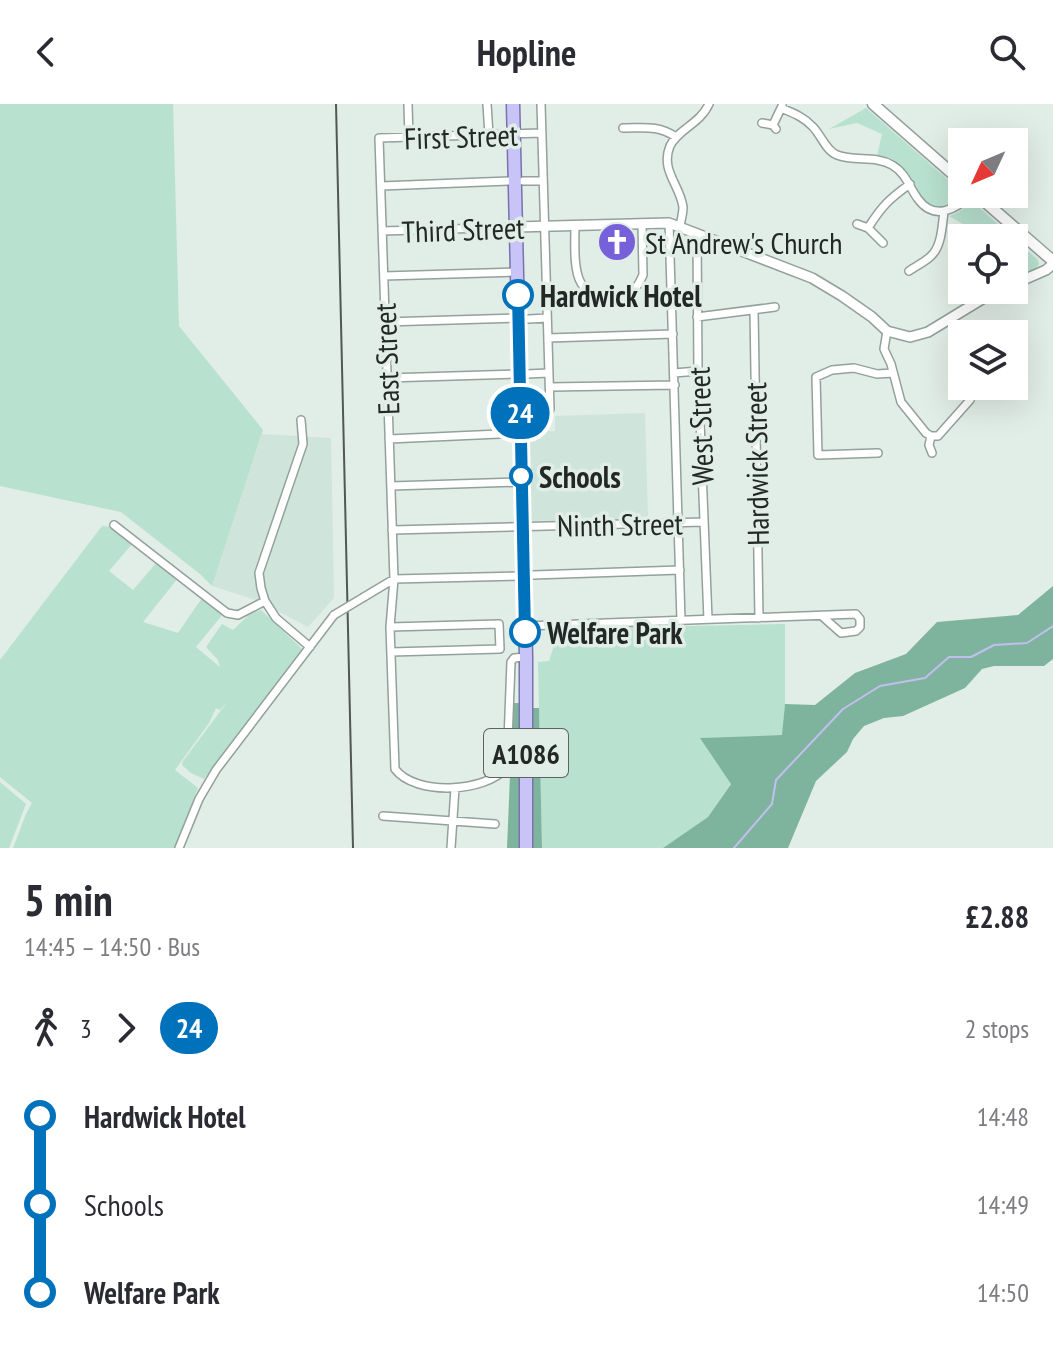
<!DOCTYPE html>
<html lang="en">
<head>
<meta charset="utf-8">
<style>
  body { margin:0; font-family:"PT Sans Narrow",sans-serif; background:#f7f7f7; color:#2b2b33; height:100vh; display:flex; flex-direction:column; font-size:30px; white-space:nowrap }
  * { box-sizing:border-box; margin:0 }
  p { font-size:26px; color:#7c7c81 }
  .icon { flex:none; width:44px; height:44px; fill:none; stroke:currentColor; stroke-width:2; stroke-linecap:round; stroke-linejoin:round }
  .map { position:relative; height:744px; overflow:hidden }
  .panel { display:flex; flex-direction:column; background:#fff; flex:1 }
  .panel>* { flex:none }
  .badge { padding:0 16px; border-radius:26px; font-size:28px; line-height:52px }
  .needle { width:52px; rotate:226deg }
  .buttons { position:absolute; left:948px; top:24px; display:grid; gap:16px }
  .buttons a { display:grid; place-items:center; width:80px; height:80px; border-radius:0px; background:#fff; box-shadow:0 8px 32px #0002; font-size:40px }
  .map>.badge { position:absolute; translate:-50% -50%; box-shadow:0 0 0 4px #fff }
  .legs { display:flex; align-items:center; gap:12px; height:88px; padding:0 24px; font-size:26px }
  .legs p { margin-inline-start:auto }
  .headline { display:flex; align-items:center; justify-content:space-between; height:136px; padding:0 24px }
  h1 { font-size:44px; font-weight:800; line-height:60px }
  ul { padding:0 24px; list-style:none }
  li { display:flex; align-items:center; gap:28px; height:88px; font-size:30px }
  li i { display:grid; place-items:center; width:12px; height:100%; margin:0 10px; background:currentColor }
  li i::after { content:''; width:20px; height:20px; margin:-10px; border:6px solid; border-radius:50%; background:#fff }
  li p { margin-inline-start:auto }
  li:first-child i { background:linear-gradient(#0000 50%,currentColor 0) }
  li:last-child i { background:linear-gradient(currentColor 50%,#0000 0) }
  header { display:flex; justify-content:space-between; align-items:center; height:104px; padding:0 24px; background:#fff; font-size:36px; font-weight:800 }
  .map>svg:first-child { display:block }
</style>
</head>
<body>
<header><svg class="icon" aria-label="back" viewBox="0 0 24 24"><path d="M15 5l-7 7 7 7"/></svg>Hopline<svg class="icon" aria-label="search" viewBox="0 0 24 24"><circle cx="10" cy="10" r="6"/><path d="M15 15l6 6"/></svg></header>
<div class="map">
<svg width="1053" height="744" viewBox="0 0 1053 744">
  <rect width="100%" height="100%" fill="#e1ede7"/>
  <!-- built -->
  <path fill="#cfe4da" d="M645 309 648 414 527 417 525 328 555 327V312Z
    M262 330 331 334 334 494 308 523 259 497 212 482Z"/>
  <!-- green -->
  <path fill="#b8e1cf" d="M0 0H173L179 222 263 326 212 482 200 470 121 408 0 382Z
    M866 4 962 88C960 96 958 99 950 102 921 111 923 87 909 73 900 63 889 58 877 52L882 30 857 19 829 25Z
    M972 97 1013 134H988L949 112 959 108Z
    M1014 135 1037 155 1039 160 1035 166 1029 168 1014 153Z
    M503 302H513L514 326H503Z
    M102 422 115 423 133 439 109 467 133 486 157 458 178 474 143 518 178 529 202 494 223 510 196 543 220 563 218 556 206 543 222 520 233 526 251 509 261 506 302 545 204 675 191 669 182 661 183 657 228 597 220 606 216 604 209 619 175 666 198 684 174 744H13L26 710 32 699 0 673V556Z
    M785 520V600L783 631 701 634 731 679 708 713 663 744H542L538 558 549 557 553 545 551 525Z
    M0 678 26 700 9 744H0Z"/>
  <!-- forest -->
  <path fill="#7eb49d" d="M1053 482V555L1044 562H994L982 565 965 584 903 612 884 614 864 622 853 635 847 648 816 677 788 744H663L708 713 731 680 700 634 782 631 785 600 815 601 855 569 906 550 937 518 1018 511Z
    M513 599H521V744H507Z
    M533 604H539L542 744H531Z"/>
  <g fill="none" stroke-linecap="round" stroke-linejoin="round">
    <!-- stream -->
    <path stroke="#c2bfef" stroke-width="2" d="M734 744 772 700 776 676 843 605 880 582 925 574 949 553H971L994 541 1027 539 1053 522"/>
    <!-- minor casing -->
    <g stroke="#94a09b" stroke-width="10">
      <path id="minor" d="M408 0 409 34
        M487 0 489 31
        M781 4C793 9 804 13 813 23 821 31 826 47 837 51 855 58 875 51 892 61 906 69 909 83 918 95 934 117 956 106 971 90
        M762 19 773 21 776 25
        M773 21 782 2
        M623 24C644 24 658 21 676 33
        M523 77H543
        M381 82 509 77
        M669 119 681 517
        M857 120 868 124 883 139
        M575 121C575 137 573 166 581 179 589 195 612 198 627 191 635 188 640 178 643 171L642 119
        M680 122C681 116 683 110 683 103 680 81 660 66 670 42 678 25 700 20 709 0
        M868 124C882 102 889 95 910 80
        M382 127 516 123
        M697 129 698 267 708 515
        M909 167C916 162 925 158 931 152 942 142 942 121 944 108
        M384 172 517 168
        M754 206 759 514
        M697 213 775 203
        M529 215 547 214
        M385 218 519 214
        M887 227 884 245 891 260 901 298 926 329 931 332H938L970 296
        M548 234 673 230
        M674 269 698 267
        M526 270 549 269
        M387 274 519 270
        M550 283 675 281
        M520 306 550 305 541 0
        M931 332 929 341 932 349
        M389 335 520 329
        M878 349 818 351 816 273 832 266 854 264 877 270 893 269
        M391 382 521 378
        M114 421 227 509 238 511 265 497 276 514 310 543
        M392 426 704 418
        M533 471 680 466
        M364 493 394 475 524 472
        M265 497 261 484 259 469 303 340 301 316
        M525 522 856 510 860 515V523L856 527 841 529 823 513
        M390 523 499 520 500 545 391 548
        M526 553 514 554 511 558 507 663C486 689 415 692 395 665L390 523 394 475 379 34 542 29
        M383 712 495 720
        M179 744 199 695 216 666 334 511
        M451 744 455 684"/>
    </g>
    <!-- tertiary casing -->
    <g stroke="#94a09b" stroke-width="12">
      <path id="tertiary" d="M516 123 669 119 812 174 842 192 872 213 887 227 910 233 928 228 997 186
        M1014 180 1046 166 1053 160"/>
    </g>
    <!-- secondary casing -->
    <g stroke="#94a09b" stroke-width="13">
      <path id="secondary" d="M873 0 962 78
        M976 90 1053 157"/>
    </g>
    <!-- primary casing -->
    <g stroke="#7873ab" stroke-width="15">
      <path id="primary" d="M513 0 526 553V744"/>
    </g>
    <!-- minor -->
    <use href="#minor" stroke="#fff" stroke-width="7"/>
    <!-- tertiary -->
    <use href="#tertiary" stroke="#fff" stroke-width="9"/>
    <!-- secondary -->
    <use href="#secondary" stroke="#fff" stroke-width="10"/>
    <!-- primary -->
    <use href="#primary" stroke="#c9c4f8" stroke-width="12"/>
    <!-- rail -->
    <path stroke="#515754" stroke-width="2" d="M336 0 353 744"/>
    <!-- minor-bridge casing -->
    <g stroke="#94a09b" stroke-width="10" stroke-linecap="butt">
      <path id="minor-bridge" d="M334 511 364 493"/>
    </g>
    <!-- minor-bridge -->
    <use href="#minor-bridge" stroke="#fff" stroke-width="7"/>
  </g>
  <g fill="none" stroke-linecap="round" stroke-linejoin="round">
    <!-- line-1 casing -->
    <g stroke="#fff" stroke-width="18">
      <path id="line-1" d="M518 191 525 528"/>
    </g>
    <!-- line-1 -->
    <use href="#line-1" stroke="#0072bc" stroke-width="12"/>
  </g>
  <!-- icons -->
  <defs>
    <g id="church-disc" transform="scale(2)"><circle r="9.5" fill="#7661db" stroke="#e1ede7"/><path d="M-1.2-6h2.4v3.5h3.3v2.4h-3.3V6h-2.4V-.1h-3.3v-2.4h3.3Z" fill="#fff"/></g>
  </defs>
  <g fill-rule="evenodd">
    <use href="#church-disc" x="617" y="138"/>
  </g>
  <!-- markers -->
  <g fill="#fff" stroke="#0072bc" stroke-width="4">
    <circle cx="518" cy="191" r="14"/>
    <circle cx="521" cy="372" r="10"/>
    <circle cx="525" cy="528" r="14"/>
  </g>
  <g text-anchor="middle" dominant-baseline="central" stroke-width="7" stroke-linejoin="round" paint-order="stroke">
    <!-- shield labels -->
    <rect fill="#e1ede7" stroke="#5c6360" stroke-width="2" x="484" y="625" width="84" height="48" rx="6"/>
    <g font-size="28" font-weight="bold" fill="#232826">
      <text x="526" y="649">A1086</text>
    </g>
    <!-- street labels -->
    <g font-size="30" fill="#232826" stroke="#e1ede7">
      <text transform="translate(461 32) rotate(-2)">First Street</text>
      <text transform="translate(463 125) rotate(-2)">Third Street</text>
      <text transform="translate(386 255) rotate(-92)">East Street</text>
      <text transform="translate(700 322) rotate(-92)">West Street</text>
      <text transform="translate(756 360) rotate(-91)">Hardwick Street</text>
      <text transform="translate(620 420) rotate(-1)">Ninth Street</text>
    </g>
    <!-- poi labels -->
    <g font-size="30" fill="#232826" stroke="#e1ede7" text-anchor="start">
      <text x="645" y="138">St Andrew's Church</text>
    </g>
    <!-- stop labels -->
    <g font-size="30" font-weight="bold" fill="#232826" stroke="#e1ede7" text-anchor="start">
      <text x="540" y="191">Hardwick Hotel</text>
      <text x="539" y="372">Schools</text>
      <text x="547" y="528">Welfare Park</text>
    </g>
  </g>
</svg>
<div class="buttons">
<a><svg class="needle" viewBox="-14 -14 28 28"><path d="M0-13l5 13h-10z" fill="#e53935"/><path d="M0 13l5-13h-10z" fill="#7c7c81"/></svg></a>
<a><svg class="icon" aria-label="locate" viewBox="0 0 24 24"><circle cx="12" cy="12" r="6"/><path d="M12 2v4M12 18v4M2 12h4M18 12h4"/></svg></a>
<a><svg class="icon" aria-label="layers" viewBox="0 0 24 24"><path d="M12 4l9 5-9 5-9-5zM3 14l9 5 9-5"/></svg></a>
</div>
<b class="badge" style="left:520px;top:309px;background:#0072bc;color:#fff">24</b>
</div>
<section class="panel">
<div class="headline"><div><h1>5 min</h1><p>14:45 – 14:50 · Bus</p></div><b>£2.88</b></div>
<div class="legs"><svg class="icon" aria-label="walk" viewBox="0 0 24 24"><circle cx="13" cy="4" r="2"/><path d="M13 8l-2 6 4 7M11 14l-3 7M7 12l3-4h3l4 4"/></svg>3<svg class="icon" aria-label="forward" viewBox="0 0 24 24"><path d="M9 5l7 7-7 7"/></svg><b class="badge" style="background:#0072bc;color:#fff">24</b><p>2 stops</p></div>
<ul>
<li><i style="color:#0072bc"></i><b>Hardwick Hotel</b><p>14:48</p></li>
<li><i style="color:#0072bc"></i><span>Schools</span><p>14:49</p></li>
<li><i style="color:#0072bc"></i><b>Welfare Park</b><p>14:50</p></li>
</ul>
</section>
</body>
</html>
